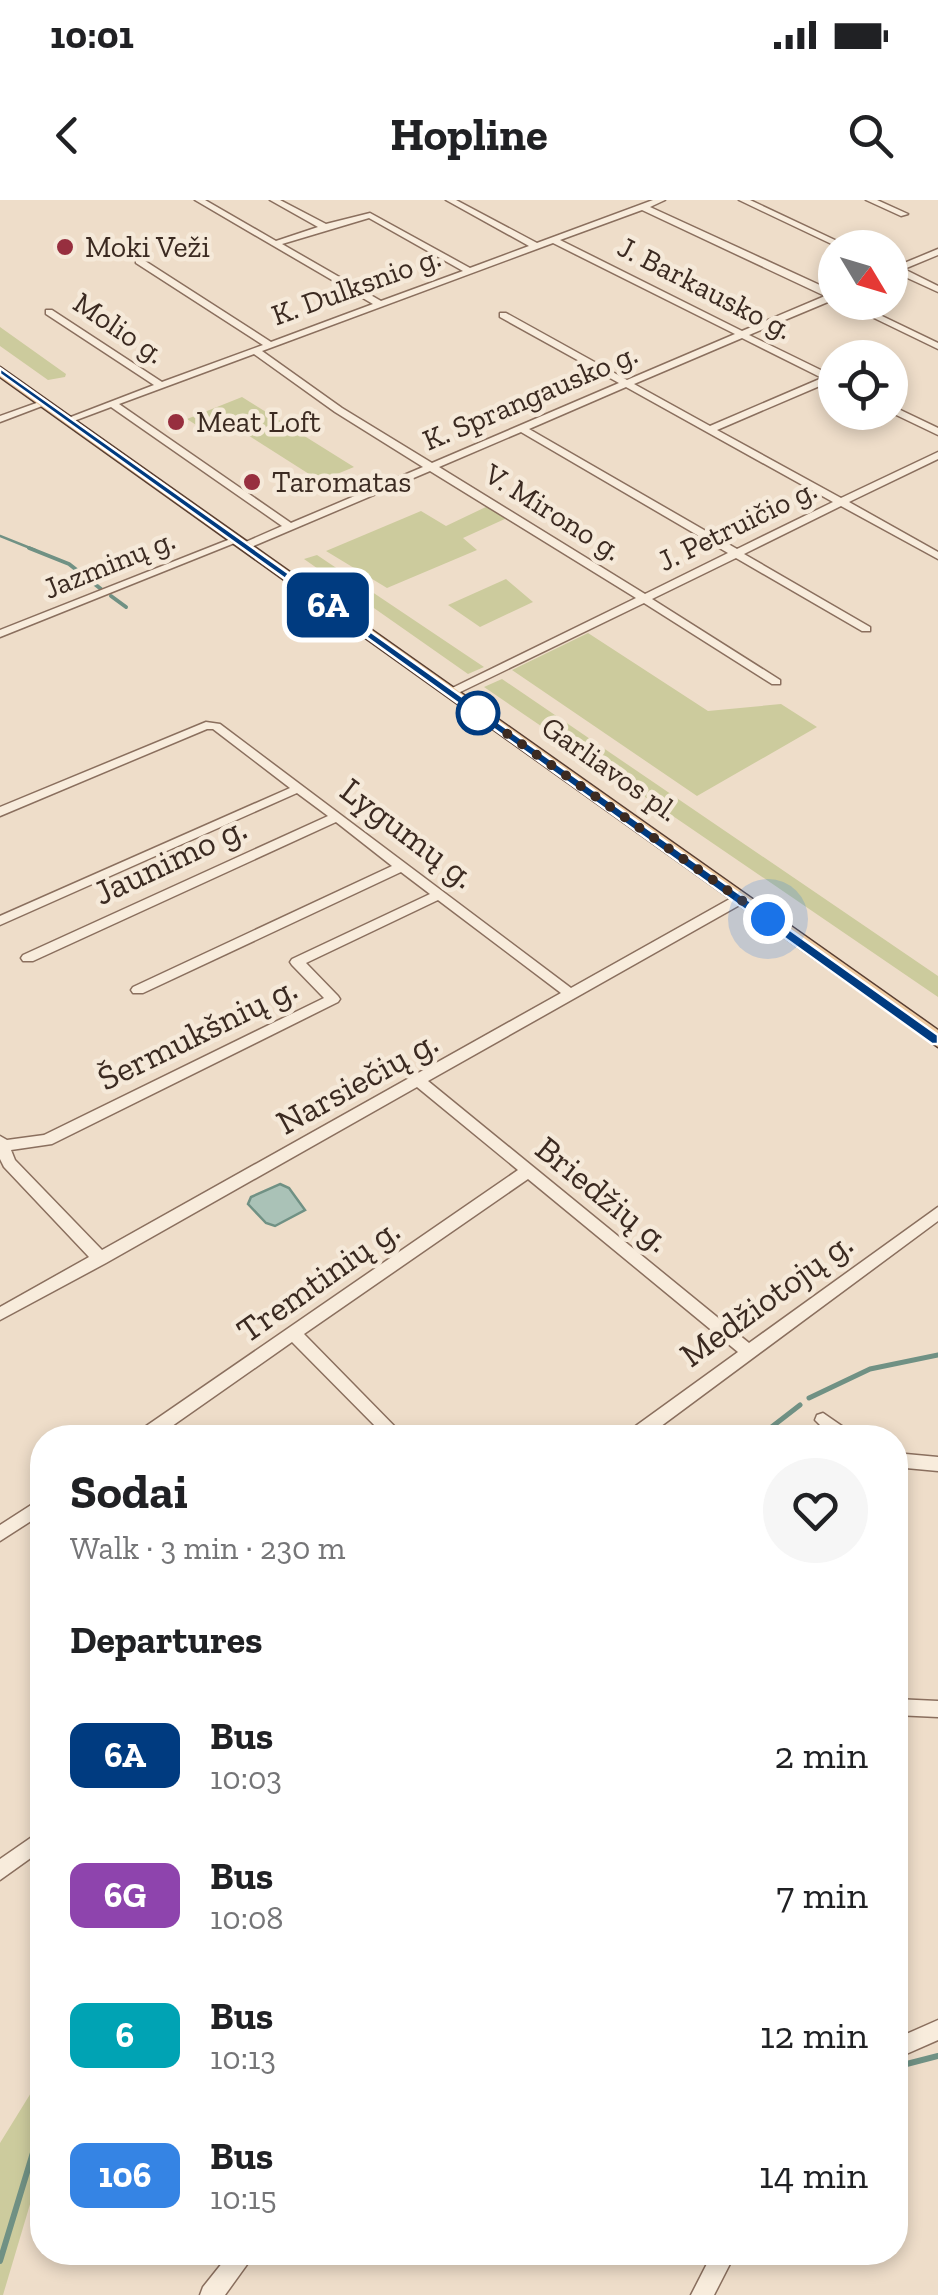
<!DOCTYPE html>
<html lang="en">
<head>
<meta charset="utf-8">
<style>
  body { margin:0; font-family:"Zilla Slab",serif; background:#f6f6f6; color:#202124; height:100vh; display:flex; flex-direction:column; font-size:38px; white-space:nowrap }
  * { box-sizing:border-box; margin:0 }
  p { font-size:32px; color:#757577 }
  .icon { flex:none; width:55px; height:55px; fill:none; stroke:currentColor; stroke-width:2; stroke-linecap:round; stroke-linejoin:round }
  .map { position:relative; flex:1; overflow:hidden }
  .drawer { position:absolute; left:30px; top:1225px; width:878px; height:840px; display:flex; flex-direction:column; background:#fff; border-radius:40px; box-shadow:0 5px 15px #0003 }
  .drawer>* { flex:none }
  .badge { padding:0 20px; border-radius:15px; font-size:35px; line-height:65px }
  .needle { width:65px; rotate:128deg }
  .controls { position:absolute; left:818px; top:30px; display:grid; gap:20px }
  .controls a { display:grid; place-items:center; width:90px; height:90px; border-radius:50%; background:#fff; box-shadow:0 5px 15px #0003; font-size:50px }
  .you { position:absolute; width:50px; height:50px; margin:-25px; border:8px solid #fff; border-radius:50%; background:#1a73e8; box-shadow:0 0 0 15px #1a73e833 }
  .map>.badge { position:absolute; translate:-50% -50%; box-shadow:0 0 0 5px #fff }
  h2 { padding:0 40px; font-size:38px; line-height:90px }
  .round { display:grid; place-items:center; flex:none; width:105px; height:105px; border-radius:52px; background:#f6f6f6 }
  .headline { display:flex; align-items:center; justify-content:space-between; height:170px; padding:0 40px }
  h1 { font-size:48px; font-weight:700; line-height:75px }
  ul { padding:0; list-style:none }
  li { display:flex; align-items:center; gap:30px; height:140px; padding:0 40px }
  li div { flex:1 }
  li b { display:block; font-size:38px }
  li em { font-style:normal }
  li .badge { min-width:110px; font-weight:700; text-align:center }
  .status { display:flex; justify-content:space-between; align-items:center; height:70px; padding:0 50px; background:#fff; direction:ltr }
  .status svg { height:28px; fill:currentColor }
  header { display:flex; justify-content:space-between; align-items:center; height:130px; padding:0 40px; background:#fff; font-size:45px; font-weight:700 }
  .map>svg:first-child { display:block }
</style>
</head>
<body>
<div class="status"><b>10:01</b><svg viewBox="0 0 49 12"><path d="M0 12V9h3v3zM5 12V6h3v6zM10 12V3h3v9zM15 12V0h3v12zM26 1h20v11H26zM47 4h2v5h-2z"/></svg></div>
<header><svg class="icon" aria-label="back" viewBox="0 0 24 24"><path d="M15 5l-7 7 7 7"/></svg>Hopline<svg class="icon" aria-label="search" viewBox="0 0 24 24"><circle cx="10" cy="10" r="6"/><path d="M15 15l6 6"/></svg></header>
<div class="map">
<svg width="938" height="2095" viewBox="0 0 938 2095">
  <rect width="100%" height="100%" fill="#eeddc9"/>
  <!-- green -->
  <path fill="#cccb9d" d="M0 127 66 174 65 177 48 180 0 146Z
    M242 197 354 267 320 281 235 227 213 236 187 219Z
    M490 305 507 318 463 338 477 350 387 388 326 351 421 311 446 326Z
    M317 355 484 467 468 474 304 359Z
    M506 379 533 402 480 427 448 405Z
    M588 433 708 511 781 504 817 527 697 596 512 470Z
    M502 479 938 776V797L484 487Z
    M42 1875V1964L3 2095H0V1943Z"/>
  <!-- water -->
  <path fill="#aac2b7" stroke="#709184" stroke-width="2.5" d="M280 984 289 988 305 1010 275 1026 266 1023 248 1004 251 997Z"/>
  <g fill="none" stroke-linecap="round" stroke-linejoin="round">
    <!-- stream-far3 -->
    <path stroke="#709184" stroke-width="2.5" d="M0 336 35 350"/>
    <!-- stream-far2 -->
    <path stroke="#709184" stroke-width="4" d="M29 348 69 364 101 389
      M111 396 126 407"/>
    <!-- stream-far1 -->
    <path stroke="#709184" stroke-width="5" d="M809 1198 870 1169 938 1155
      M769 1229 800 1205"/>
    <!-- stream -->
    <path stroke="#709184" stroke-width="6" d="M895 1867 938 1856
      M693 2057 696 2052
      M0 2061 42 1923"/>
    <!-- minor casing -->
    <g stroke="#8a6f5e" stroke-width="3">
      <path id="minor" d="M195 0H205L276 41 318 27 270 0H280L326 24 370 13 470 68 529 46 446 0H456L537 43 653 0H665L650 7 835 92V99L749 135 833 176 835 184 829 182 717 230 841 298 938 252V259L849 302 938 352V359L841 306 744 354 870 427V431H862L736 358 652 399 780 480V484H772L644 403 454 495H446V491L636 398 430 271 249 348H241V344L282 326 111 207 71 222 63 220 154 185 46 114V110H52L162 182 263 145 136 63V59H142L271 142 373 104ZM642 10 825 96 742 131 560 40ZM369 18 463 71 381 101 282 44ZM553 43 735 134 627 180 506 113H500V117L619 183 432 263 342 208 262 151ZM742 138 822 178 710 226 634 184ZM254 154 335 212 423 267 291 323 119 204ZM626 187 833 302 737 349 529 229ZM521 232 728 353 645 394 439 267Z
        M739 0H750L852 48H840Z
        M866 0H877L908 14 901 16Z
        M938 49V55L904 69 938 86V92L890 70V63L897 66Z
        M841 102H853L938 143V149Z
        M42 201 50 203 0 222V216Z
        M890 205 938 228V235L890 212Z
        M233 338 242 340 0 437V430Z
        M206 522 220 524 571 788 735 696H745V702L428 881 749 1143 938 1007V1021L645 1238H624L626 1233 738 1152 528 979 304 1134 406 1238H387L292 1142 155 1238H134L136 1233 518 970 417 887 106 1063 0 1120V1107L89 1057 4 967 0 959V936L7 940 44 935 324 798 292 765 290 762 292 759 430 694 401 672 143 793H133L131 790 133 787 392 666 336 622 33 761H23L21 758 23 755 328 616 297 593 0 725V716L290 588 213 529H207L0 616V607ZM438 700 561 793 102 1050 15 960 11 950 52 944 338 802 340 799 338 796 306 763Z
        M823 1213 852 1233 854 1238H833L815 1220 817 1215Z
        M895 1253 938 1257V1271L895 1267Z
        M42 1298V1314L0 1341V1325Z
        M895 1499 938 1501V1517L895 1515Z
        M42 1630V1650L0 1680V1659Z
        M938 1820V1840L895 1859V1839Z
        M231 2052H256L225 2095H200L203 2087Z
        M713 2052H736L714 2095H691Z"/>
    </g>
    <!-- primary casing -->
    <g stroke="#583e32" stroke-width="3">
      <path id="primary" d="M0 167 938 830V847L0 177Z"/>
    </g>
    <!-- minor -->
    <use href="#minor" fill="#f8ecdc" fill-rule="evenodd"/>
    <!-- primary -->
    <use href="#primary" fill="#efcca3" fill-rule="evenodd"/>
  </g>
  <!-- line -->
  <path fill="#003b80" stroke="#fff" stroke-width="2.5" d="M0 168 938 835V844H932L0 174Z"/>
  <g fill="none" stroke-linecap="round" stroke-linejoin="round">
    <!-- walk -->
    <path stroke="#3b2a21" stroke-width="10" stroke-dasharray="0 18" d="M478 513 768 719"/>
  </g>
  <!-- markers -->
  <g fill="#972f3f" stroke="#f5e9d9" stroke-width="4">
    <circle cx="65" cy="47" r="10"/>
    <circle cx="176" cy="222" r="10"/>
    <circle cx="252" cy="282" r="10"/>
  </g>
  <circle fill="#fff" stroke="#003b80" stroke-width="5" cx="478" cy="513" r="20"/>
  <g text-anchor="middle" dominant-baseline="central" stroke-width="9" stroke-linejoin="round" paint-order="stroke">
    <!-- far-poi labels -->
    <g font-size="30" fill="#3b2a21" stroke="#f5e9d9" text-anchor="start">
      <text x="85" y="47">Moki Veži</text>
      <text x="196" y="222">Meat Loft</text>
      <text x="272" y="282">Taromatas</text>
    </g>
    <!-- far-street labels -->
    <g font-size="30" fill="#3b2a21" stroke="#f5e9d9">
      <text transform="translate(356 86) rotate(-20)">K. Dulksnio g.</text>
      <text transform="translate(705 88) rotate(27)">J. Barkausko g.</text>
      <text transform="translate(119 128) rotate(34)">Molio g.</text>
      <text transform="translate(530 197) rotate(-23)">K. Sprangausko g.</text>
      <text transform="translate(553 312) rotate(32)">V. Mirono g.</text>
      <text transform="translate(737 325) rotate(-26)">J. Petruičio g.</text>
      <text transform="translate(109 364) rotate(-22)">Jazminų g.</text>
      <text transform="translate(610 569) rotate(35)">Garliavos pl.</text>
    </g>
    <!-- street labels -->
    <g font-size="35" fill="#3b2a21" stroke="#f5e9d9">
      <text transform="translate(408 633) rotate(37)">Lygumų g.</text>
      <text transform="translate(170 660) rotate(-25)">Jaunimo g.</text>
      <text transform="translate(197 833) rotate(-26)">Šermukšnių g.</text>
      <text transform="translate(357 882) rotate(-29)">Narsiečių g.</text>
      <text transform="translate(603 994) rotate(39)">Briedžių g.</text>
      <text transform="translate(318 1080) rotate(-35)">Tremtinių g.</text>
      <text transform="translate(766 1099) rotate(-36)">Medžiotojų g.</text>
    </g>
  </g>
</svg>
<div class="controls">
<a><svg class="needle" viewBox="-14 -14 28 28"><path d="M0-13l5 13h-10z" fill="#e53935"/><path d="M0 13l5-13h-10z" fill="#757577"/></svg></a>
<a><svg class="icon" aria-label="locate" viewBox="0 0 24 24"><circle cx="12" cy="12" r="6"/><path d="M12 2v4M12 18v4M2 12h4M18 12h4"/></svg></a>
</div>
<div class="you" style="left:768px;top:719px"></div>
<b class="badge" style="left:328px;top:405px;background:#003b80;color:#fff">6A</b>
<section class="drawer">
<div class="headline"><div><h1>Sodai</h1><p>Walk · 3 min · 230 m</p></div><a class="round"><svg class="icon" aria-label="heart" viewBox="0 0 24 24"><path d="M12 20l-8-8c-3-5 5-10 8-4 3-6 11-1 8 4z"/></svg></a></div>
<h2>Departures</h2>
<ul>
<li><span class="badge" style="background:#003b80;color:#fff">6A</span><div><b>Bus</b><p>10:03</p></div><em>2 min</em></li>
<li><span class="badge" style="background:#8e44ad;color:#fff">6G</span><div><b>Bus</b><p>10:08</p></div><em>7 min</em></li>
<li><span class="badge" style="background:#00a3b4;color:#fff">6</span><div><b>Bus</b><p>10:13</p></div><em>12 min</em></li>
<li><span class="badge" style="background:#3584e4;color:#fff">106</span><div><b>Bus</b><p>10:15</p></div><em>14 min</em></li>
</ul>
</section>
</div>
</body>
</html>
